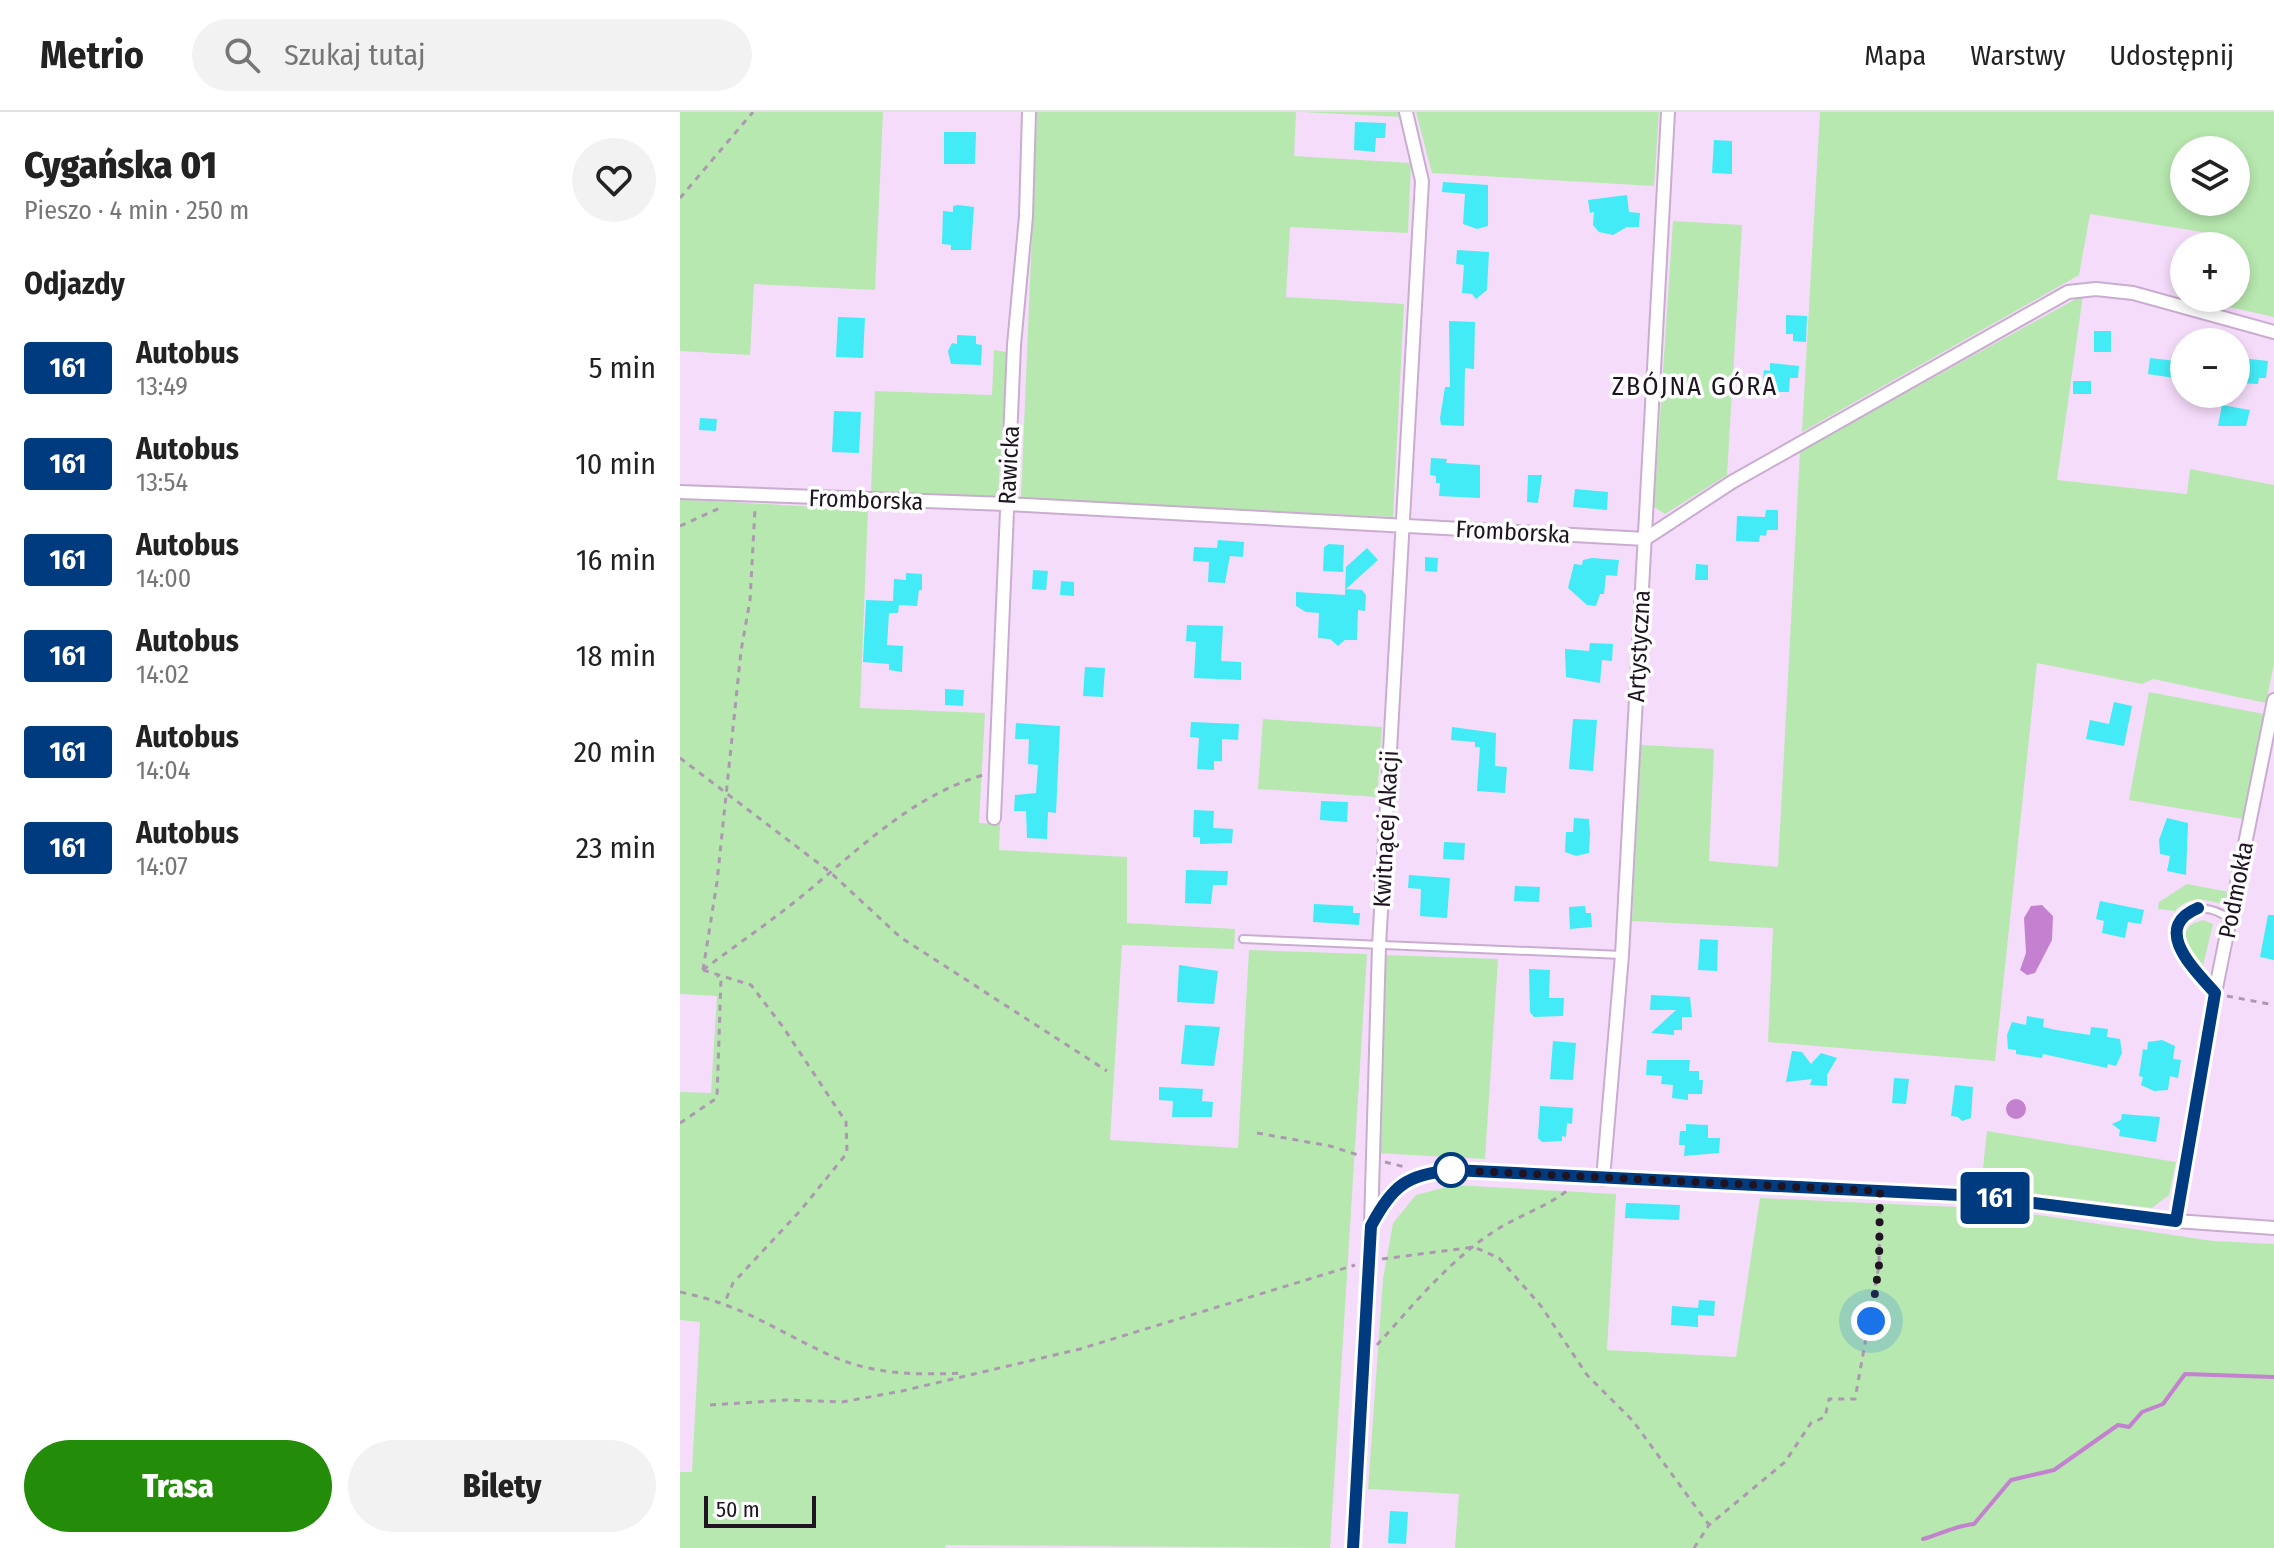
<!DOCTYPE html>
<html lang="pl">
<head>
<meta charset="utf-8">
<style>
  body { margin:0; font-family:"Fira Sans Condensed",sans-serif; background:#f2f2f2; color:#222; height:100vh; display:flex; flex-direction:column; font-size:30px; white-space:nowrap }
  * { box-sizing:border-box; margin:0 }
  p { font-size:26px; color:#767676 }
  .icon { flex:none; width:44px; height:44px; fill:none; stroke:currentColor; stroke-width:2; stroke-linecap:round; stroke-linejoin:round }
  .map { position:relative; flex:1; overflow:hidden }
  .side { display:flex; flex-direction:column; background:#fff; width:680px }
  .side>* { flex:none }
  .badge { padding:0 16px; border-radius:6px; font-size:28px; line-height:52px }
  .tools { position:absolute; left:1490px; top:24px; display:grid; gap:16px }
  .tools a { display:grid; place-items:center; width:80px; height:80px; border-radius:50%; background:#fff; box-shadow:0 4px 12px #0003; font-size:40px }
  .scale { position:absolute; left:24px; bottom:20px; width:112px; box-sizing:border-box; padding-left:8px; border:4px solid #201422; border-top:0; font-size:22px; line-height:28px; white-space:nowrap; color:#201422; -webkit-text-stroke:6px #fff; paint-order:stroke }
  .you { position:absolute; width:40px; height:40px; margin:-20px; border:6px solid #fff; border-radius:50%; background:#1a73e8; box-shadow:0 0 0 12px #1a73e833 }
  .map>.badge { position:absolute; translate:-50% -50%; box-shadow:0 0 0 4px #fff }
  h2 { padding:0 24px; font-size:30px; line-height:72px }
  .round { display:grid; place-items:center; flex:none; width:84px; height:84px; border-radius:42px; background:#f2f2f2 }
  .summary { display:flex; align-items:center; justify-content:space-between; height:136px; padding:0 24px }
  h1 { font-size:38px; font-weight:800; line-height:60px }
  .button { display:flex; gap:16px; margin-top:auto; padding:16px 24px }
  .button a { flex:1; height:92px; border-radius:48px; background:#238c08; color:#fff; font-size:32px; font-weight:800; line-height:92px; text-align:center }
  .button a+a { background:#f2f2f2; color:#222 }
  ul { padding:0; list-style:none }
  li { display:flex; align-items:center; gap:24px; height:96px; padding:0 24px }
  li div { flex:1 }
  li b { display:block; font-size:30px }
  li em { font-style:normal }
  li .badge { min-width:88px; font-weight:700; text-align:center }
  header { display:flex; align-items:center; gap:48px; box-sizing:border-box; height:112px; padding:0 40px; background:#fff; border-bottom:2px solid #e0e0e0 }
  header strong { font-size:38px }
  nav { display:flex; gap:44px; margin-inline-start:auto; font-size:28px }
  .search { width:560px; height:72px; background:#f2f2f2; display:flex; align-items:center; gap:20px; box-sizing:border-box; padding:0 28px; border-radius:44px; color:#767676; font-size:30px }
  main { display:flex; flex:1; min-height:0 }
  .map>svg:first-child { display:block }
</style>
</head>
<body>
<header>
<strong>Metrio</strong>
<div class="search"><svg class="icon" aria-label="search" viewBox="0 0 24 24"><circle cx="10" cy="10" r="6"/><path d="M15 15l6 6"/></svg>Szukaj tutaj</div>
<nav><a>Mapa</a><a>Warstwy</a><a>Udostępnij</a></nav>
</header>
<main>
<section class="side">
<div class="summary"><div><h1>Cygańska 01</h1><p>Pieszo · 4 min · 250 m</p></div><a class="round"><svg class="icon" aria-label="heart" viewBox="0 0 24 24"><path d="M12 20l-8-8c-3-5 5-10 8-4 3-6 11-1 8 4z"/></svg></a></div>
<h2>Odjazdy</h2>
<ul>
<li><span class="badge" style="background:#003b80;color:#fff">161</span><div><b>Autobus</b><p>13:49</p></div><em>5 min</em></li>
<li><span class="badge" style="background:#003b80;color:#fff">161</span><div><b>Autobus</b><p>13:54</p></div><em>10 min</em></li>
<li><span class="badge" style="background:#003b80;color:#fff">161</span><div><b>Autobus</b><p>14:00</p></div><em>16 min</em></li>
<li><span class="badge" style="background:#003b80;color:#fff">161</span><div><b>Autobus</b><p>14:02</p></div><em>18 min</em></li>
<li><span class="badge" style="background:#003b80;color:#fff">161</span><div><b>Autobus</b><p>14:04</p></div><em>20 min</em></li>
<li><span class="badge" style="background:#003b80;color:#fff">161</span><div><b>Autobus</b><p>14:07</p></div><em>23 min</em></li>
</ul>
<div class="button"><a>Trasa</a><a>Bilety</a></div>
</section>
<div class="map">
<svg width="1594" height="1436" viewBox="0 0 1594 1436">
  <rect width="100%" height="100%" fill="#f6dcfb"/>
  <!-- green -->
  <path fill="#b7e8af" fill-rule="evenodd" d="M0 0H203L195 178 74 172 70 243 0 239Z
    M357 0H616L614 44 731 51 728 121 610 115 606 185 724 192 713 405 341 387Z
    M621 0H721L722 5Z
    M736 0H979L974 74 752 61Z
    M1140 0H1594V205L1527 190 1528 186H1556V134H1539L1541 123 1410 102 1399 163 1122 320ZM1504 38H1556V90H1504Z
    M993 109 1062 113 1047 363 985 402 974 395Z
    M1403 183 1377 368 1507 382 1510 357 1594 373V551L1586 591 1473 567 1462 572 1357 551 1315 949 1088 930 1093 816 952 809 961 633 1034 637 1029 749 1098 755 1120 339Z
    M314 238 327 240 318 384 191 380 195 279 312 283Z
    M0 387 188 398 180 596 305 601 299 711 320 712 319 738 447 745V811L555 817 554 837 442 833 430 1028 558 1036 569 838 687 842 650 1436 266 1433 265 1436H0V1360H12L20 1210 0 1208V980L31 981 37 884 0 882Z
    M1469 580 1584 602 1563 707 1449 688Z
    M583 607 702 615 697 685 578 677Z
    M1507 772 1549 780 1546 794C1528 787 1509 783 1495 799L1478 797 1479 790Z
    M1523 808 1533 812 1523 854 1506 834 1504 823 1510 813Z
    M706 843 818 847 805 1047 695 1041Z
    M1307 1019 1496 1050 1489 1083 1472 1096 1301 1075Z
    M774 1073 936 1082 927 1238 1056 1245 1080 1086 1319 1097 1533 1129 1594 1132V1436H775L779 1382 688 1377 703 1167 713 1111 736 1083Z"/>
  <!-- water -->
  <path fill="#c381d0" d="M1362 793 1373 804 1372 828 1355 861 1347 863 1340 858 1346 841 1344 806 1351 794Z
    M1326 997a10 10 0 1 1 20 0a10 10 0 1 1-20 0Z"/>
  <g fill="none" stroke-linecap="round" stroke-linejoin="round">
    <!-- stream -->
    <path stroke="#c381d0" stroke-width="4" d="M1243 1427C1261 1422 1274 1414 1294 1412L1331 1368 1374 1358 1438 1313 1449 1315 1462 1300 1483 1292 1505 1262 1594 1265"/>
  </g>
  <!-- building -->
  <path fill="#42ebf5" d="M675 10 706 11 705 26H696L695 40 674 38Z
    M264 20H296L295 52H264Z
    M1034 28 1052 29V62L1032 61Z
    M763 70 808 73V114L797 117 783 112 785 82 762 80Z
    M947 83 949 100 960 101 959 115H947L933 123 919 120 913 113 914 100 910 101 908 88Z
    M278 93 294 95 291 138H271V133L262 132 263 99 273 100V94Z
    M777 138 809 140 807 178 796 187 792 182 782 181 784 153 776 152Z
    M1106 203 1127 204 1126 230 1113 229V222H1106Z
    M158 205 185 206 183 246 156 245Z
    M769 209 795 210 794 257 785 256 784 314 761 313 760 306 765 275H770Z
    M1414 219H1431V240H1414Z
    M277 223 296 224V232L302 233 301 253 271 252 268 239 272 231 277 232Z
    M1470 246 1496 249 1494 266 1468 262Z
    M1561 246 1588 249 1586 266H1579L1578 272 1558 271Z
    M1090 251 1119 254 1118 266H1110L1109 280H1077L1078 268 1083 269 1084 258 1090 259Z
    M1393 269H1411V282H1393Z
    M1542 293 1570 298 1566 314H1538Z
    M154 299 181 300 179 341 152 340Z
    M20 306 37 307 36 319 19 318Z
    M751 346 767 347 766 351 800 353V386L759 384 760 371H756V364L750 363Z
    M848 363H862L858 391 847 390Z
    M895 377 928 380 927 398 893 395Z
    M1086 398H1098V418H1087L1086 424 1080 423 1079 430 1056 429 1057 404 1085 405Z
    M538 428 564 430 563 445 550 444 545 471 528 470 529 450 513 449 514 435 537 436Z
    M649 432 664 433 663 460 643 459 644 435Z
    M687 436 698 448 666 477 682 478 686 483 685 499 678 498 677 528H665L658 534 650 527 638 526 639 501 626 500 616 494V480L665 483 666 455Z
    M745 445 758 446 757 460 745 459Z
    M912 446 939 448 937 464 926 463 924 482H920L916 494 907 493 888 476 894 452 902 453 903 448Z
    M1016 452 1028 453V468H1015Z
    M353 458 368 459 366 478 352 477Z
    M226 461 242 462V478H239L237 494 219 493 218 501H209L207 533 223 534 222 560 209 558V552L183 550 186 488 213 489 214 467 226 468Z
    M381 469 394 470V484L380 483Z
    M507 513 543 514 541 549 561 550V568L514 566 516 530 506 529Z
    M910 531 933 532 932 549 922 548 920 571 886 565 885 537 909 539Z
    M405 555 425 556 423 585 403 584Z
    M265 577 284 578 283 594 265 593Z
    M1434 590 1452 594 1444 634 1406 627 1410 608 1429 612Z
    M893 607 917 608 913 659 889 657Z
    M511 610 559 612 558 628 542 627V649H534V658L517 657 519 626 510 625Z
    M336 611 380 614 376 701 368 700 367 727 347 726 346 699H334L335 683 356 681 358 653 348 652 349 627H335Z
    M772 615 816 621 815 654 827 655 825 681 797 679 800 635H795V630L771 628Z
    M641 689 668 690 667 710 640 708Z
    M514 698 534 699 533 716 553 717 552 731 520 732V725H513Z
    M894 706 909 707 910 721 909 741 896 744 885 740 886 720H893Z
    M1487 706 1508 711 1506 763 1487 759 1490 744 1480 742 1479 728Z
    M764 730 785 731 784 748 763 747Z
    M506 758 548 759 547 773H533L531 792 505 791Z
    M729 763 770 766 767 806 740 804 741 777 728 776Z
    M835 774 860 775 859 790 834 789Z
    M1420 789 1464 798 1461 812 1448 810 1445 826 1422 821 1424 809 1416 807Z
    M634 792 673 794V801H680L679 813 633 810Z
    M905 794 906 801H911L912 815 890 817 889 795Z
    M1588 803H1594V848L1580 845Z
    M1020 827 1038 828 1037 859 1018 858Z
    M499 853 538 859 534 892 497 890Z
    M849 857 870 858 869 886H884L883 904 854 905 850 900Z
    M971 883 1010 885 1012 905H1002V918H994V923L971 921 996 898H970Z
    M1347 904 1364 907 1363 915 1376 918 1410 923 1411 915 1428 917 1427 925 1440 927 1442 941 1436 954 1428 952 1427 956 1363 942 1362 946 1336 942V938L1328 937 1327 923 1332 910 1346 913Z
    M505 913 540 915 534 954 501 952Z
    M1482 928 1495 934 1493 947 1501 948 1498 966 1490 964 1488 978 1474 979 1461 973 1463 965 1459 964 1463 937 1467 938 1468 930Z
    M873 929 896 931 893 968 870 967Z
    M1112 939 1122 940 1131 952 1141 941 1157 946 1147 963V974L1130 973 1132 967 1106 970Z
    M967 948H1010L1009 959H1019V968H1023L1022 982H1008V988L992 986 993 973 981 972 982 964 966 963Z
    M1214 966 1229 967 1226 992 1212 991Z
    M1275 973 1293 975 1291 1006 1282 1009 1278 1005 1271 1004Z
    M479 975 523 977 522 989 533 990 532 1005H492L493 989 479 988Z
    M860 994 893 996 892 1012 887 1011 886 1025 882 1024V1029L862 1030 858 1026Z
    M1442 1002 1480 1005 1476 1030 1439 1024 1440 1018 1432 1012 1441 1008Z
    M1006 1012 1028 1013V1026H1040L1039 1041 1004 1044 1005 1033H999L1000 1019H1006Z
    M946 1091 1000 1093 999 1108 945 1106Z
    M1019 1188 1035 1189 1034 1204 1018 1203V1215L991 1213 992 1194 1018 1196Z
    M710 1399 728 1400 726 1432 708 1431Z"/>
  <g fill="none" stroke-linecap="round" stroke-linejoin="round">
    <!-- service casing -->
    <g stroke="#caacd0" stroke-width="10">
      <path id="service" d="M563 827 942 843
        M1535 880 1503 844 1496 820C1505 791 1529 792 1550 807"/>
    </g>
    <!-- minor casing -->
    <g stroke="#caacd0" stroke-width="16">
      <path id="minor" d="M0 380 327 392 965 427 1052 370 1388 180 1416 177 1453 181 1594 220
        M314 706 334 233 346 104 349 0
        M923 1067 942 843 988 0
        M1496 1109 1535 881 1594 588
        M693 1112C712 1073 729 1061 773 1058L1299 1084 1496 1109 1594 1116
        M673 1436 691 1114 699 834 742 69 726 0"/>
    </g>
    <!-- path -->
    <path stroke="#ad98b1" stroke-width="3" stroke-dasharray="6 6" stroke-linecap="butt" d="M0 86 73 0
      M0 414 40 396
      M0 646 150 760 220 825 427 959
      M23 858 37 770 61 539 70 488 75 397
      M23 858 71 873 103 915 166 1010 167 1041 120 1099 53 1171 44 1192
      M23 858C52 836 83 815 112 792 174 743 226 686 303 663
      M1547 884 1594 893
      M0 1011 37 986 41 866 37 864
      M577 1021 650 1034 678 1043
      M705 1050 725 1055
      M702 1147 794 1135 819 1146 861 1194 907 1263 953 1309 1029 1413
      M0 1180C64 1193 98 1220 154 1245 196 1263 239 1263 283 1261
      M697 1233C732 1194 769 1149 813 1120 837 1104 865 1096 888 1078
      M30 1293 107 1288 162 1290 222 1279 400 1237 675 1153
      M1014 1436 1029 1413 1105 1350 1131 1311 1145 1305 1149 1287H1175L1199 1153 1200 1090"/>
    <!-- service -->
    <use href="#service" stroke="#fff" stroke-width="6"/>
    <!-- minor -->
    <use href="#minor" stroke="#fff" stroke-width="12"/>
  </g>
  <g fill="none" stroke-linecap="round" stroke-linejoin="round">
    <!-- line casing -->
    <g stroke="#fff" stroke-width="18">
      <path id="line" d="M673 1436 691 1114C712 1074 727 1062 773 1058L1299 1084 1496 1109 1535 881C1515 858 1470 816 1518 796"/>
    </g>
    <!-- line -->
    <use href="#line" stroke="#003b80" stroke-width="12"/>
    <!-- walk -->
    <path stroke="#201422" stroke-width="8" stroke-dasharray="0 14.4" d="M771 1058 1200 1079 1199 1153 1191 1209"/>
  </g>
  <!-- markers -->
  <circle fill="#fff" stroke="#003b80" stroke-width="4" cx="771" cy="1058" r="16"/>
  <g text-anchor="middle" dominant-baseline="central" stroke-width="7" stroke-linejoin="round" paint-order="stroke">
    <!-- street labels -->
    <g font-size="24" fill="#201422" stroke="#fff">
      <text transform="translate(329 353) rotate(-87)">Rawicka</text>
      <text transform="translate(186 388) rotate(2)">Fromborska</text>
      <text transform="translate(833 420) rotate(3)">Fromborska</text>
      <text transform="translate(959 534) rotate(-87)">Artystyczna</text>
      <text transform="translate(706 717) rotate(-87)">Kwitnącej Akacji</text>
      <text transform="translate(1556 778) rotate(-79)">Podmokła</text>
    </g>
    <!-- neighbourhood labels -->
    <g font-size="26" letter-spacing="2" fill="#201422" stroke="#fff">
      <text x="1015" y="274">ZBÓJNA GÓRA</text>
    </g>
  </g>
</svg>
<div class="tools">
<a><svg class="icon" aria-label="layers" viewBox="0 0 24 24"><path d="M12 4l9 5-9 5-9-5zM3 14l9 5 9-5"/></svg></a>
<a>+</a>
<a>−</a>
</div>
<div class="scale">50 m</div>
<div class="you" style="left:1191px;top:1209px"></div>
<b class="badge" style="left:1315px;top:1086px;background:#003b80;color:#fff">161</b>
</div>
</main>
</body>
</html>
